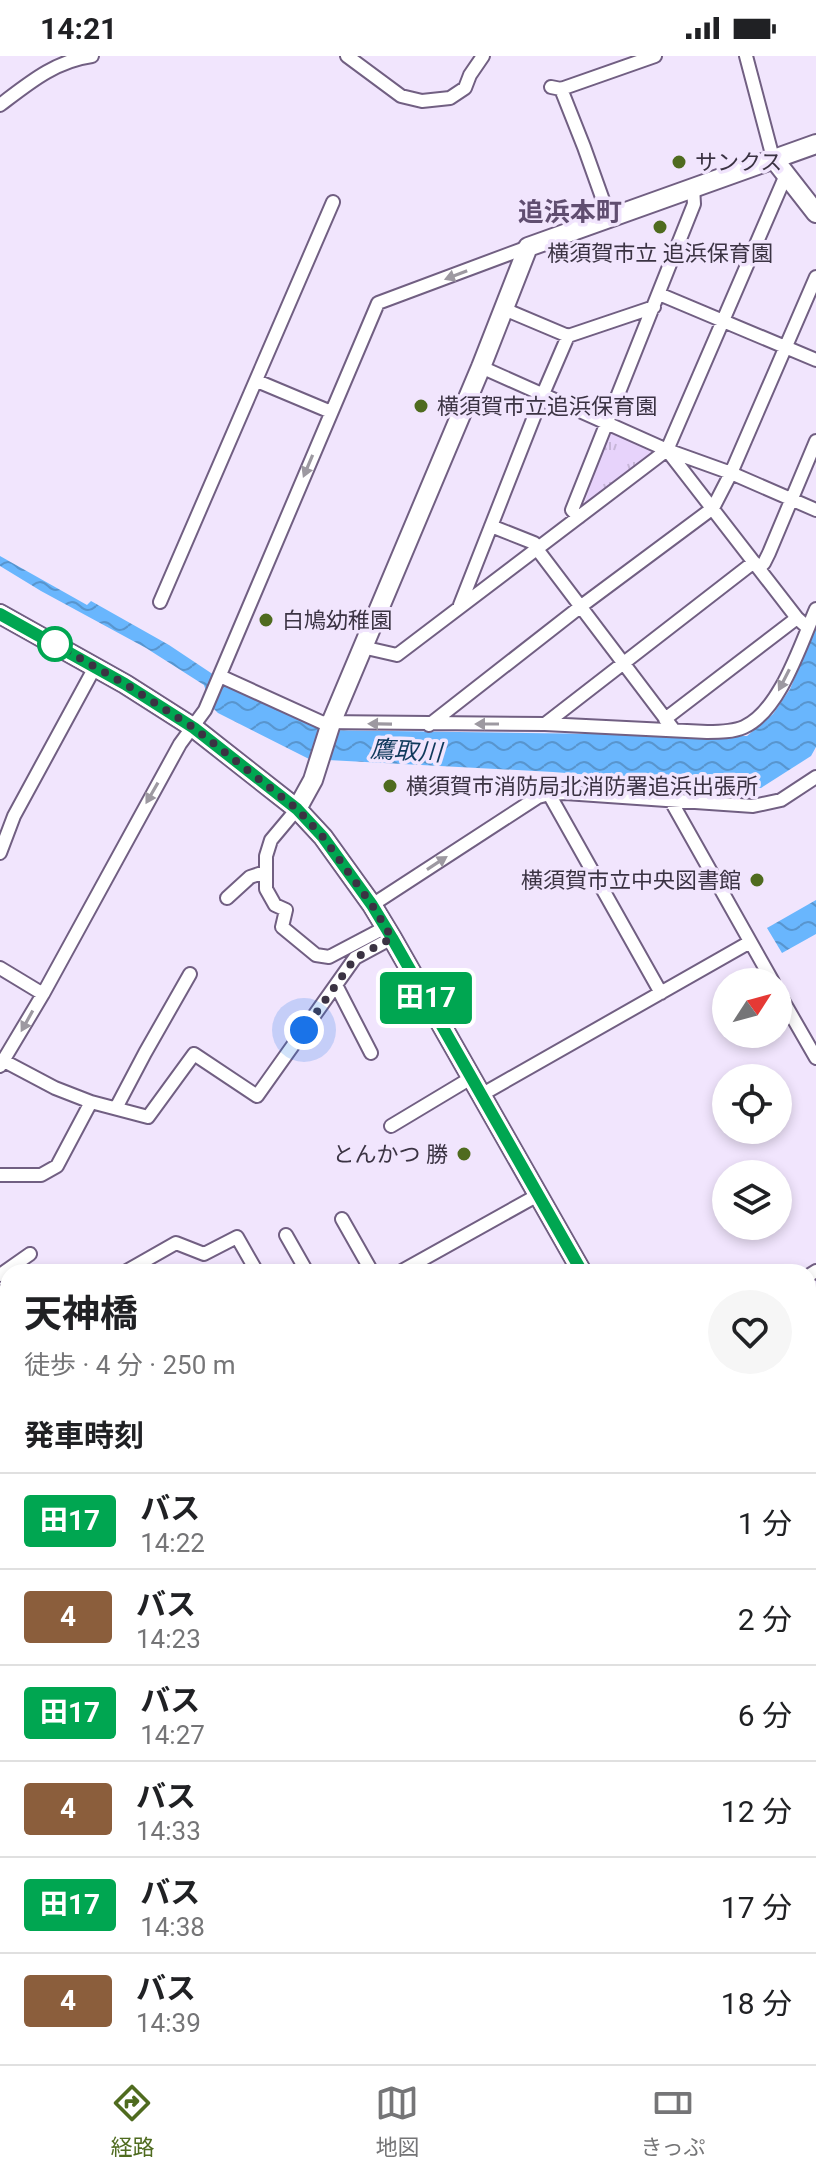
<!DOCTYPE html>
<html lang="ja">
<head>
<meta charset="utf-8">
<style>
  body { margin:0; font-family:Roboto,"Noto Sans JP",sans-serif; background:#f6f6f6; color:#202124; height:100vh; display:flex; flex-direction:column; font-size:30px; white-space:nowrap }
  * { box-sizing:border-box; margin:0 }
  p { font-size:26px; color:#757577 }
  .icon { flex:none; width:44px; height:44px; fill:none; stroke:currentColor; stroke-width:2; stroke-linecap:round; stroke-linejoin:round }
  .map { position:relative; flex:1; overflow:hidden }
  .side { position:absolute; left:0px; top:1208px; width:816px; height:800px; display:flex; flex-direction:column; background:#fff; border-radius:24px 24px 0 0; box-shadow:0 4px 12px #0003 }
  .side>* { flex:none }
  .badge { padding:0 16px; border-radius:6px; font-size:28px; line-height:52px }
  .needle { width:52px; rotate:54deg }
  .tools { position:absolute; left:712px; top:912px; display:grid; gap:16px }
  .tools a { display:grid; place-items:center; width:80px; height:80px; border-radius:50%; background:#fff; box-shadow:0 4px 12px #0003; font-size:40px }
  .you { position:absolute; width:40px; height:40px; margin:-20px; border:6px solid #fff; border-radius:50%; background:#1a73e8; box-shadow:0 0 0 12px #1a73e833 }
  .map>.badge { position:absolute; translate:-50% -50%; box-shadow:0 0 0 4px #fff }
  h2 { padding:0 24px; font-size:30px; line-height:72px }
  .round { display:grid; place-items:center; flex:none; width:84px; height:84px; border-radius:42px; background:#f6f6f6 }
  .overview { display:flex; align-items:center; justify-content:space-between; height:136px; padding:0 24px }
  h1 { font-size:38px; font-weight:700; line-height:60px }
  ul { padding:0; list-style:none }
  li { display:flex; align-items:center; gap:24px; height:96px; padding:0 24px; border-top:2px solid #e0e0e0 }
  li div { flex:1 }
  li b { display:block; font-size:30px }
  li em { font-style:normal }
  li .badge { min-width:88px; font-weight:700; text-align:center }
  .status { display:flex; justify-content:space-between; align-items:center; height:56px; padding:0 40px; background:#fff; direction:ltr }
  .status svg { height:22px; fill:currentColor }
  .menu { display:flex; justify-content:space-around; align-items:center; height:112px; border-top:2px solid #e0e0e0; background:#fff; font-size:22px; color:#757577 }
  .menu a { display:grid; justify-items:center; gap:4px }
  .menu .active { color:#4f6b1f }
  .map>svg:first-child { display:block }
</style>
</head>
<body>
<div class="status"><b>14:21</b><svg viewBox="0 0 49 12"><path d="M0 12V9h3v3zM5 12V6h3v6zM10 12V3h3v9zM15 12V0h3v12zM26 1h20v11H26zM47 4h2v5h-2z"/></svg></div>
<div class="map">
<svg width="816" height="2008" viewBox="0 0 816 2008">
  <defs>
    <pattern id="forest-crowns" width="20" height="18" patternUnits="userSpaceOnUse" patternTransform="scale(2)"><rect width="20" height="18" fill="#e7d3fb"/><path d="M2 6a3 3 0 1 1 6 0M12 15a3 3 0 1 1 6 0" fill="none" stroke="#c7b6d8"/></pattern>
    <pattern id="park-tufts" width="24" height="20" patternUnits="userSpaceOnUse" patternTransform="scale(2)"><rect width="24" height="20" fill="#e7d3fb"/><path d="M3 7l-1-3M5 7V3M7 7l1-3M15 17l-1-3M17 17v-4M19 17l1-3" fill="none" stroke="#c7b6d8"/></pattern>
    <pattern id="water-waves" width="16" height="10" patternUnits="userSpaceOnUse" patternTransform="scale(2)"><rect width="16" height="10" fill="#69b6fd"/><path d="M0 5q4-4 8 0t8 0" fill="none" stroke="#5895ce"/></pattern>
  </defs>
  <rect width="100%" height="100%" fill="#f1e5fd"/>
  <!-- forest -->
  <path fill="url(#forest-crowns)" d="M808 1990H816V2008H578L576 2004 577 2000H808Z
    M23 2000H409V2006L404 2008H151L144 2002 120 2008H21Z"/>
  <!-- park -->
  <path fill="url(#park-tufts)" d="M607 367 667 394 579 461 586 443Z
    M816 1232V1562L808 1548V1237Z"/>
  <!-- water -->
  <path fill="url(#water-waves)" d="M0 500 87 549 91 545 169 589 229 629 321 674 747 680 773 658 790 633 816 572V691L811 700 761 732 553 716 309 703 218 657 211 650 204 629 146 592 41 535 0 510Z
    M816 844V878L782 897 767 872Z"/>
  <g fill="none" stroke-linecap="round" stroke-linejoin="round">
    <!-- street casing -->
    <g stroke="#715f82" stroke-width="16">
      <path id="street" d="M347 0 401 40 422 45 450 42 465 32 470 19 483 0
        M746 0 773 102
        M551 31 561 33 655 0
        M561 33 584 91 609 161
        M0 49C29 27 55 5 92 0
        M659 238 816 304
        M504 253 568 280
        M481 311 667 394 797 562 808 572
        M257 325 331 356
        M667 394 731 417 816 454
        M579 461 572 454 694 148 693 131
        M491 470 534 487 539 492
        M537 493 674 674
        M759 512 764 507 769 497 816 385
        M160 546 333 146
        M460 549 543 338 568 280 654 251
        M362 591 397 599 667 394 786 119
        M220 620 321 666 545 668 707 676C719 676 733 676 744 671 780 655 801 587 816 553
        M665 663 797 562
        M545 668 754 506
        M429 669 580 551 713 452 731 417 816 221
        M549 738 661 937
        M671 745 773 926
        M297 753 271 784 266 800V833L275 849 286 854 282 871 316 899 329 901 386 871
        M0 797 14 760 95 611
        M227 842 250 821 265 816
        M372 849 538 741 549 738 565 737 753 750 781 744 816 721
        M0 912 43 938
        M336 929 371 997
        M778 936 816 1002
        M4 1005 55 1032 91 1046 148 1061 194 998 257 1040 355 902 392 882
        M0 1010 43 938 180 688 205 654 378 247 528 191
        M481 1039 750 886
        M116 1052 145 997 190 918
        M391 1070 471 1022
        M0 1119H41L57 1110 91 1046
        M342 1163 372 1216
        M286 1179 307 1216
        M125 1216 176 1187 204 1198 237 1181 257 1216
        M400 1216 538 1139
        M0 1219 30 1198
        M808 1220 816 1215
        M0 1236 8 1249
        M0 1395 8 1400
        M0 1611 8 1616
        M808 1665 816 1660
        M808 1762 816 1757
        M808 1977 816 1971
        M541 2000 545 2008"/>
    </g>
    <!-- secondary casing -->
    <g stroke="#715f82" stroke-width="22">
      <path id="secondary" d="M773 102 816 157
        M0 558 125 628 194 672 297 753 323 781 372 849 392 882 582 1216
        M297 753 313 724 331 667 481 311 528 191 816 88
        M808 1615 816 1629
        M0 1715 8 1716"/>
    </g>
    <!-- street -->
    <use href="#street" stroke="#fff" stroke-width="12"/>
    <!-- secondary -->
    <use href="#secondary" stroke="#fff" stroke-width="18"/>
  </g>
  <!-- one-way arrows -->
  <defs><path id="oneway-solid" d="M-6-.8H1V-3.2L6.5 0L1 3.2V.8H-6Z" transform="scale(2)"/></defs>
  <g fill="#9d99a1">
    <use href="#oneway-solid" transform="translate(456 219) rotate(159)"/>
    <use href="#oneway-solid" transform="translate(308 410) rotate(113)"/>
    <use href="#oneway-solid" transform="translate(784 624) rotate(117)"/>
    <use href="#oneway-solid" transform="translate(380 668) rotate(-179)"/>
    <use href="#oneway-solid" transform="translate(487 668) rotate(180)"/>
    <use href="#oneway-solid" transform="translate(152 737) rotate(120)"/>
    <use href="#oneway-solid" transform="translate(437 807) rotate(-33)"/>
    <use href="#oneway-solid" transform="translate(27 965) rotate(119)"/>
  </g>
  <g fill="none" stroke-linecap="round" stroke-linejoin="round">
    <!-- line casing -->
    <g stroke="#fff" stroke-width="18">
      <path id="line" d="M0 558 125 628 194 672 297 753 323 781 372 849 392 882 582 1216"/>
    </g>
    <!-- line -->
    <use href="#line" stroke="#00a651" stroke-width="12"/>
    <!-- walk -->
    <path stroke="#3b3343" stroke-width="8" stroke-dasharray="0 14.4" d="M55 588 125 628 194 672 297 753 323 781 372 849 392 882 355 902 304 974"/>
  </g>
  <!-- markers -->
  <g fill="#4f6b1f" stroke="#f1e5fd" stroke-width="3">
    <circle cx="679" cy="106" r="8"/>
    <circle cx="660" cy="171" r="8"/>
    <circle cx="421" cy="350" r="8"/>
    <circle cx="266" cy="564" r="8"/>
    <circle cx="390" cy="730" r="8"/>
    <circle cx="757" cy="824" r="8"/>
    <circle cx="464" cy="1098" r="8"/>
  </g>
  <circle fill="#fff" stroke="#00a651" stroke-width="4" cx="55" cy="588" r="16"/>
  <g text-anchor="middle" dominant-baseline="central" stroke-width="7" stroke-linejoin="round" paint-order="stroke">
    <!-- poi labels -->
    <g font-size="22" fill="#3b3343" stroke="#f1e5fd" text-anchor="start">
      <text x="695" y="106">サンクス</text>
      <text x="660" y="197" text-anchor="middle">横須賀市立 追浜保育園</text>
      <text x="437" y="350">横須賀市立追浜保育園</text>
      <text x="282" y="564">白鳩幼稚園</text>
      <text x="406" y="730">横須賀市消防局北消防署追浜出張所</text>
      <text x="741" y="824" text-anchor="end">横須賀市立中央図書館</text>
      <text x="448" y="1098" text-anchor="end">とんかつ 勝</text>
    </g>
    <!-- water labels -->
    <g font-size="24" font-style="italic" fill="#0f395b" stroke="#f1e5fd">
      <text transform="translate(406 695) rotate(3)">鷹取川</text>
    </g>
    <!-- quarter labels -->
    <g font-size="26" font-weight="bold" fill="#604e70" stroke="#f1e5fd">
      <text x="570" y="156">追浜本町</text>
    </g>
  </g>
</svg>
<div class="tools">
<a><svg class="needle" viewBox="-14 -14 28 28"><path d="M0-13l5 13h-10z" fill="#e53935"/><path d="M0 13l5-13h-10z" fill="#757577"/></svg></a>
<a><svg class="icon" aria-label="locate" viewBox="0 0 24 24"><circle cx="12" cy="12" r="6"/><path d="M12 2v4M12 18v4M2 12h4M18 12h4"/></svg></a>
<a><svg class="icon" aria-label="layers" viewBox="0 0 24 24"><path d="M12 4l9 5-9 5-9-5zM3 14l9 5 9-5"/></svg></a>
</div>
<div class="you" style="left:304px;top:974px"></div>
<b class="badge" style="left:426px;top:942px;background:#00a651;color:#fff">田17</b>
<section class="side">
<div class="overview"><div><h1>天神橋</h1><p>徒歩 · 4 分 · 250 m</p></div><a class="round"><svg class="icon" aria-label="heart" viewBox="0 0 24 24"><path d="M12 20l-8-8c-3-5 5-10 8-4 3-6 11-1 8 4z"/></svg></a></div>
<h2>発車時刻</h2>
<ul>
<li><span class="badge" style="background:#00a651;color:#fff">田17</span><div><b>バス</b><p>14:22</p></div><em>1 分</em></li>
<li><span class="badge" style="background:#8b5e3c;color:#fff">4</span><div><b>バス</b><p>14:23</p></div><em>2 分</em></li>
<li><span class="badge" style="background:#00a651;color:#fff">田17</span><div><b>バス</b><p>14:27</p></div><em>6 分</em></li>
<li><span class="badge" style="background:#8b5e3c;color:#fff">4</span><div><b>バス</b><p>14:33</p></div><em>12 分</em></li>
<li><span class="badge" style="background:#00a651;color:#fff">田17</span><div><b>バス</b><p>14:38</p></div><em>17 分</em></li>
<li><span class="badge" style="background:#8b5e3c;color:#fff">4</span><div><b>バス</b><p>14:39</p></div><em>18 分</em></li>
</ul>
</section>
</div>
<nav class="menu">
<a class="active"><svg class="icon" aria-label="directions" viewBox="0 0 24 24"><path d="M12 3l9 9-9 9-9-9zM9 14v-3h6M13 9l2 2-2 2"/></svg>経路</a>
<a><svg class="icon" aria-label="map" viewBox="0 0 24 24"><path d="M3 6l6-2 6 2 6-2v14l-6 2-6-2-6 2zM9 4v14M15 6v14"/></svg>地図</a>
<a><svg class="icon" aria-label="tickets" viewBox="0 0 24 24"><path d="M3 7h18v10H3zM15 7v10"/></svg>きっぷ</a>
</nav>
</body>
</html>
